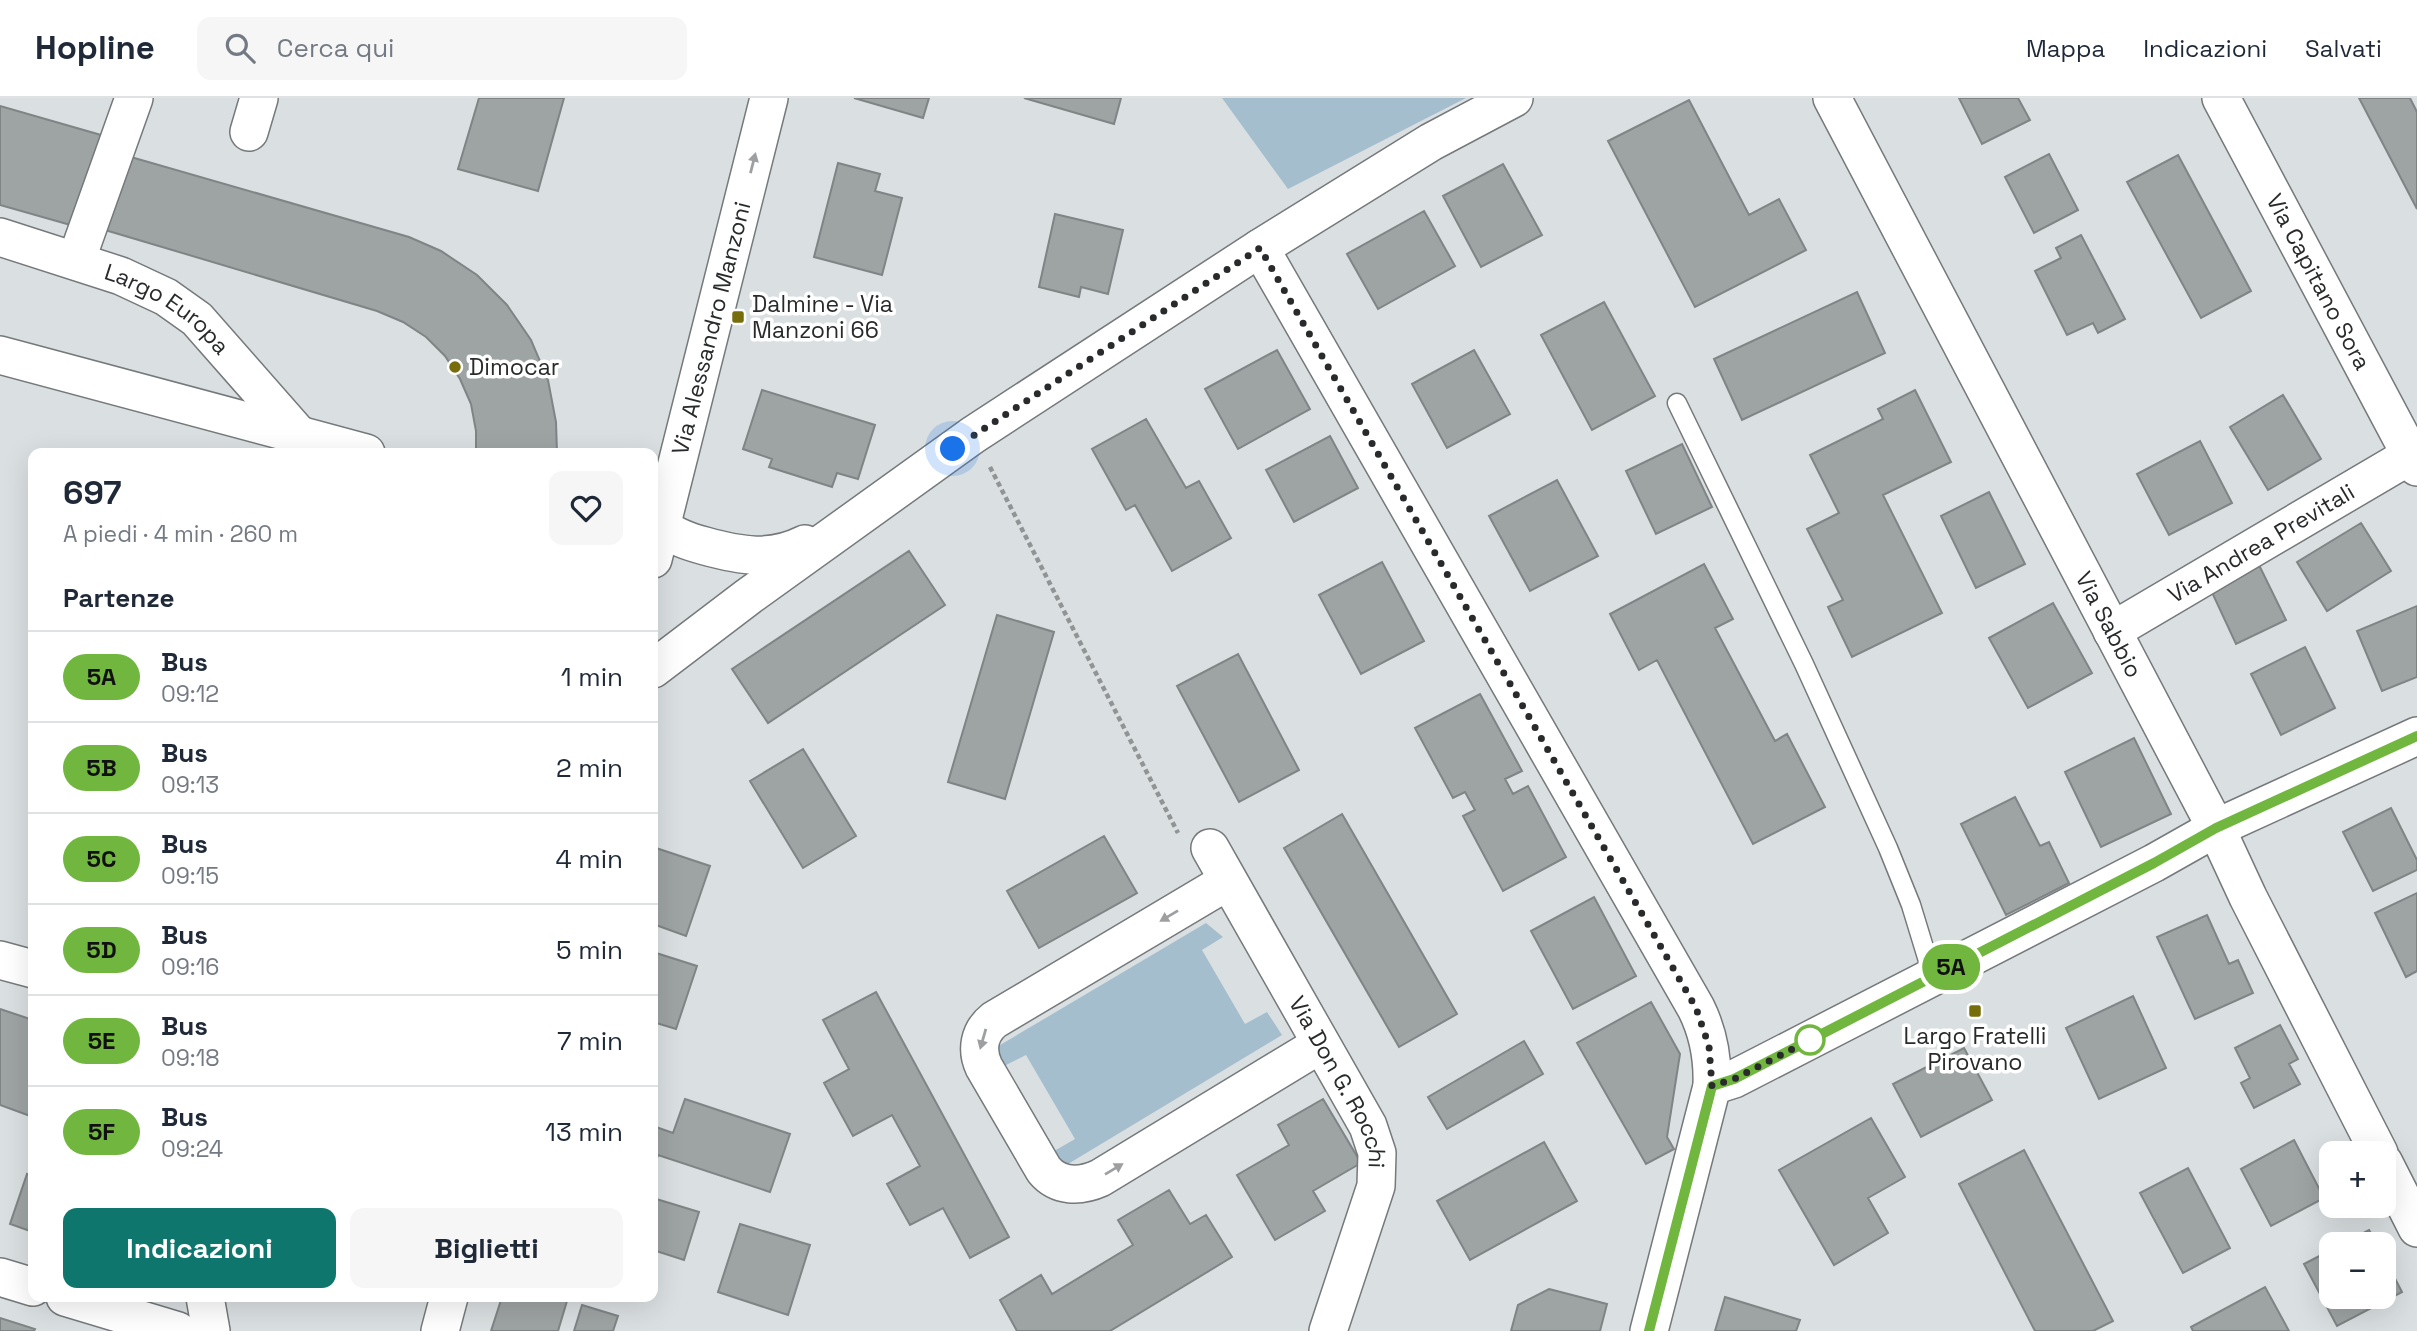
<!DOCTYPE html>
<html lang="it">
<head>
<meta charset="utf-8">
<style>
  body { margin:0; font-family:"Space Grotesk",sans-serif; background:#f6f6f7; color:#1f2937; height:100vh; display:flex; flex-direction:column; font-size:26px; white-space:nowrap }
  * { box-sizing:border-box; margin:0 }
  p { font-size:23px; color:#747a83 }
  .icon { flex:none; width:38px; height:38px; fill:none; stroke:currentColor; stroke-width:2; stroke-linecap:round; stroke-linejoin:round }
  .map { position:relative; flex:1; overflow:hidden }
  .panel { position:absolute; left:28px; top:350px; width:630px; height:854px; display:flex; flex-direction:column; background:#fff; border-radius:14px; box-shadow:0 7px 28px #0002 }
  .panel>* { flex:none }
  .badge { padding:0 14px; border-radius:23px; font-size:24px; line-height:46px }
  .controls { position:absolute; left:2319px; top:1043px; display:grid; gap:14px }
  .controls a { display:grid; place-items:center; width:77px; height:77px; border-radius:14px; background:#fff; box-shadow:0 7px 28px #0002; font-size:35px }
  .you { position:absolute; width:35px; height:35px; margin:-18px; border:5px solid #fff; border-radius:50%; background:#1a73e8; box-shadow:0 0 0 10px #1a73e833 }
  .map>.badge { position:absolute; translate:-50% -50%; box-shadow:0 0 0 4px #fff }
  h2 { padding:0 35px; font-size:26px; line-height:63px }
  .round { display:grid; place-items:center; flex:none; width:74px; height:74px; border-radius:14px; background:#f6f6f7 }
  .headline { display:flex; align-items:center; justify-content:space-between; height:119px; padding:0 35px }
  h1 { font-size:33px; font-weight:800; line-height:52px }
  .button { display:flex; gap:14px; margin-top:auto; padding:14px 35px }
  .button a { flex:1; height:80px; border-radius:14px; background:#0f766e; color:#fff; font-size:28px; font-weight:800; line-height:80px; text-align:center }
  .button a+a { background:#f6f6f7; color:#1f2937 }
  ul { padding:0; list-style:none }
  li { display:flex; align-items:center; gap:21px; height:91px; padding:0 35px; border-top:2px solid #e0e1e3 }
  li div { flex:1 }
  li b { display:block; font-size:26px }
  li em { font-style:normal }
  li .badge { min-width:77px; font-weight:700; text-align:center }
  header { display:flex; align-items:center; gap:42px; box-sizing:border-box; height:98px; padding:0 35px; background:#fff; border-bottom:2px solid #e0e1e3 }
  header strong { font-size:33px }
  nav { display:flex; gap:38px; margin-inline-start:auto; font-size:24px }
  .search { width:490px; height:63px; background:#f6f6f7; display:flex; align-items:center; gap:18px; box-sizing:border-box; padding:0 24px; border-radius:14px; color:#747a83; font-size:26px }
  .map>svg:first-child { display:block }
</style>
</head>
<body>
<header>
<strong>Hopline</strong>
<div class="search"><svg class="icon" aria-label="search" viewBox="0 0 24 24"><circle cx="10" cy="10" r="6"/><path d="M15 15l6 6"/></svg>Cerca qui</div>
<nav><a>Mappa</a><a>Indicazioni</a><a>Salvati</a></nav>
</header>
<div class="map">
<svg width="2417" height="1233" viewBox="0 0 2417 1233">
  <rect width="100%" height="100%" fill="#dadfe1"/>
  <!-- green -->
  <path fill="#a4bece" d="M1222 0H1466L1288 91Z
    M1206 825 1223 839 1202 852 1245 926 1267 914 1282 937 1068 1066 1049 1056 1075 1041 1026 957 1000 970 990 953Z"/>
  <!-- building -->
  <path fill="#9ea3a4" stroke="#7f8485" stroke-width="2" d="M479 0H564L538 93 458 71Z
    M854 0H929L923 20Z
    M1024 0H1121L1114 26Z
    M1959 0H2018L2030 22 1982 46Z
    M2359 0H2410L2417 14V111Z
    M1689 2 1749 117 1779 101 1806 152 1695 209 1608 43Z
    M0 8 101 37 74 128 0 107Z
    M117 55 409 139 441 153 477 177 507 207 531 242 548 282 556 324 557 355H476V333L471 306 460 281 445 258 426 239 403 224 377 213 95 129Z
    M2049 56 2078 112 2034 135 2005 79Z
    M2178 57 2251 193 2201 220 2127 84Z
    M838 65 880 76 875 93 902 100 882 177 814 159Z
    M1503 66 1542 137 1481 169 1443 98Z
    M1424 113 1455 168 1378 211 1347 156Z
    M1055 116 1123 132 1108 196 1081 189 1079 199 1039 189Z
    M2081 137 2125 221 2098 235 2093 225 2067 237 2035 173 2061 160 2056 150Z
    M1857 194 1885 255 1742 322 1714 261Z
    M1604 204 1655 298 1592 332 1541 237Z
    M1277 252 1310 311 1238 351 1205 291Z
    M1474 252 1510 316 1447 350 1412 286Z
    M762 292 875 327 858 381 837 375 832 389 769 369 772 361 743 351Z
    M1915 292 1951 364 1883 397 1942 515 1852 559 1828 509 1843 502 1807 431 1839 415 1810 357 1883 321 1878 311Z
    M2283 297 2321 361 2268 392 2230 329Z
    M1146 321 1186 390 1199 383 1231 440 1172 473 1135 407 1126 412 1092 351Z
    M1330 338 1358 390 1294 424 1266 372Z
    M2200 343 2232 405 2169 437 2137 376Z
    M1682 346 1712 409 1656 436 1626 373Z
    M1557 382 1598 458 1530 493 1489 418Z
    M1989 394 2025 466 1976 490 1941 418Z
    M2361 425 2391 473 2327 513 2297 464Z
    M909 453 945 507 768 625 732 571Z
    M1382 464 1424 543 1361 576 1319 497Z
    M2258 465 2286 522 2236 546 2209 488Z
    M1704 466 1733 521 1715 530 1775 643 1787 636 1825 709 1753 746 1657 562 1639 572 1610 516Z
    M2053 505 2092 575 2028 610 1989 540Z
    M2417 508V579L2382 593 2357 533Z
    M997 517 1054 534 1005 701 948 684Z
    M2305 549 2335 610 2281 637 2251 576Z
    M1238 556 1299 672 1239 704 1177 588Z
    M1480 596 1522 673 1505 681 1513 696 1528 688 1566 759 1503 793 1463 718 1475 712 1465 694 1453 700 1415 630Z
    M2134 640 2171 716 2101 749 2065 674Z
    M803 651 856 738 803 770 750 683Z
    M2015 699 2040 748 2049 744 2069 785 2006 817 1961 726Z
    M2391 710 2417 762V772L2373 793 2343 734Z
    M1342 716 1457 916 1399 949 1284 750Z
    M1104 738 1137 795 1039 850 1007 793Z
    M653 749 710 768 686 838 653 826Z
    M2417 795V873L2406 879 2375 815Z
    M1594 799 1636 878 1573 911 1531 833Z
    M2207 817 2229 866 2238 862 2253 895 2195 921 2157 839Z
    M653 854 697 868 676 931 653 924Z
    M876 894 1009 1139 970 1160 943 1110 910 1127 887 1086 920 1068 892 1017 853 1038 824 985 849 971 823 922Z
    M2133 898 2166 970 2099 1001 2066 930Z
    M1651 904 1680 956 1667 1039 1674 1051 1646 1066 1577 945Z
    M0 911 33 922V1019L0 1007Z
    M2280 927 2298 961 2289 966 2300 986 2254 1010 2241 985 2250 980 2235 950Z
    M1524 943 1543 976 1447 1031 1428 999Z
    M1964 950 1992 1002 1921 1039 1893 986Z
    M685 1001 790 1036 770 1094 658 1057 653 1073V1028L673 1035Z
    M1323 1001 1361 1065 1313 1093 1325 1113 1275 1142 1237 1077 1289 1047 1278 1027Z
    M1871 1020 1905 1079 1868 1100 1888 1135 1834 1167 1779 1072Z
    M2294 1042 2324 1100 2271 1128 2241 1071Z
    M1544 1044 1577 1103 1470 1162 1437 1103Z
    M2024 1052 2113 1223 2093 1233H2035L1959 1086Z
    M2188 1070 2230 1150 2183 1175 2140 1095Z
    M27 1076 33 1079V1134L10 1126Z
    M1169 1092 1190 1126 1206 1117 1232 1159 1110 1233H1017L1000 1202 1041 1177 1052 1196 1133 1147 1118 1122Z
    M653 1100 699 1114 684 1162 653 1152Z
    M740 1126 810 1147 788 1217 718 1194Z
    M2369 1132 2377 1146H2342Z
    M2331 1152V1199H2384V1159L2402 1194 2337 1228 2304 1166Z
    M2265 1189 2289 1233H2193L2191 1229Z
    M1549 1191 1607 1206 1600 1233H1511L1518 1207Z
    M502 1199H552L567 1203 558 1233H491Z
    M1725 1199 1800 1222 1796 1233H1715Z
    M582 1207 618 1218 613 1233H574Z
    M0 1220 35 1231 34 1233H0Z"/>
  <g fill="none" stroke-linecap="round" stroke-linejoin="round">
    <!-- lane casing -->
    <g stroke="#75797b" stroke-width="21">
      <path id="lane" d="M1677 305 1804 566 1888 750 1911 807 1933 879"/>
    </g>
    <!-- street casing -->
    <g stroke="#75797b" stroke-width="40">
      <g id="street">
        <path id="s1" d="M1832 0 2216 730 2248 799 2379 1055"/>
        <path id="s2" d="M2221 0 2417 369"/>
        <path d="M249 34 259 0"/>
        <path id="s3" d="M0 139 121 178 166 199 197 221 299 337"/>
        <path d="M1260 150 1696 910C1708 934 1713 961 1712 988L1649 1233"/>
        <path d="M76 163 134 0"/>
        <path d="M0 257 366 355"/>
        <path d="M661 428C674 439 690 444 705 448 741 458 771 463 805 446"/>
        <path id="s4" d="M653 461 769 0"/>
        <path id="s5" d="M2112 533 2411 357"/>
        <path d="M653 571 749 498 973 337 1260 150 1431 44 1514 0"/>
        <path id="s6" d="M1210 750 1368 1028 1377 1055 1376 1088 1328 1233"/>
        <path d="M1228 783 994 922C979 934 976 952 984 969L1044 1072C1058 1089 1080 1089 1100 1080L1321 946"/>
        <path d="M0 862 33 871"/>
        <path d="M1712 988 1734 981 1810 942 2154 765 2216 730 2417 638"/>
        <path d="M2384 1065 2417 1130"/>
        <path d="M0 1179 33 1189"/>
        <path d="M65 1199 178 1233"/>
        <path d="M205 1199 211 1233"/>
        <path d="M440 1233 449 1199"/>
      </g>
    </g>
    <!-- path -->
    <path stroke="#909495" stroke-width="4.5" stroke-dasharray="5 3.5" stroke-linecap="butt" d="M990 369 1178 735"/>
    <!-- lane -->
    <use href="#lane" stroke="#fff" stroke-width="18"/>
    <!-- street -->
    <use href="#street" stroke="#fff" stroke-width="37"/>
  </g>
  <!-- one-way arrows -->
  <defs><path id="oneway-solid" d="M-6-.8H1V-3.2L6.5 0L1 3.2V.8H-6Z" transform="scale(1.75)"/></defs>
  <g fill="#9e9fa0">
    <use href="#oneway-solid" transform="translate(753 65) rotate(-76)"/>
    <use href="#oneway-solid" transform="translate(1169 818) rotate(149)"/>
    <use href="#oneway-solid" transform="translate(983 941) rotate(106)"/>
    <use href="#oneway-solid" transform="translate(1114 1071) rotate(-31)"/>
  </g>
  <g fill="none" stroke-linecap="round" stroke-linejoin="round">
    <!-- line casing -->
    <g stroke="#fff" stroke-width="16">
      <path id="line" d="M1649 1233 1712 988 1734 981 1810 942 2154 765 2216 730 2417 638"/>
    </g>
    <!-- line -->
    <use href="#line" stroke="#71b73f" stroke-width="10"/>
    <!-- walk -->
    <path stroke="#282a2b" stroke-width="7" stroke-dasharray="0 12.6" d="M953 351 1260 150 1696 910 1709 948 1712 988 1734 981 1810 942"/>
  </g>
  <!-- markers -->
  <g fill="#776d0a" stroke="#fff" stroke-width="2.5">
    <rect x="731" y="212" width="14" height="14" rx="3.5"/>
    <circle cx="455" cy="269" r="7"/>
    <rect x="1968" y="906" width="14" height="14" rx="3.5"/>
  </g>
  <circle fill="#fff" stroke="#71b73f" stroke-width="3.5" cx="1810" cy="942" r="14"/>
  <g text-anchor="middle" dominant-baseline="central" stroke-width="7" stroke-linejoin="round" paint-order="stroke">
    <!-- street labels -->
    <g font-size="23" fill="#282a2b" stroke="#fff">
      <text stroke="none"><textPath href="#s2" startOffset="208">Via Capitano Sora</textPath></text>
      <text stroke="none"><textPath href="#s3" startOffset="184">Largo Europa</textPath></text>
      <text stroke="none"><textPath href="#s4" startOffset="238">Via Alessandro Manzoni</textPath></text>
      <text stroke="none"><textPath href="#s5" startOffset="173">Via Andrea Previtali</textPath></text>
      <text stroke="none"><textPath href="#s1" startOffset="595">Via Sabbio</textPath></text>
      <text stroke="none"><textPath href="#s6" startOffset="268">Via Don G. Rocchi</textPath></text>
    </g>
    <!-- poi labels -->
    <g font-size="23" fill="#282a2b" stroke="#fff" text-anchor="start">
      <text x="752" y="206">Dalmine - Via<tspan x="752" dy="26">Manzoni 66</tspan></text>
      <text x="469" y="269">Dimocar</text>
      <text x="1975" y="938" text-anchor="middle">Largo Fratelli<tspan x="1975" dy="26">Pirovano</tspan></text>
    </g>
  </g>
</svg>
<div class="controls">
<a>+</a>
<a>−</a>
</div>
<div class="you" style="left:953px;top:351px"></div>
<b class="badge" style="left:1951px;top:869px;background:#71b73f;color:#111">5A</b>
<section class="panel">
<div class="headline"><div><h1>697</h1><p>A piedi · 4 min · 260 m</p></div><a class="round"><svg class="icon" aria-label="heart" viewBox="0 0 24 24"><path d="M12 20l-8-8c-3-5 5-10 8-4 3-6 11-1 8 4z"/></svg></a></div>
<h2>Partenze</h2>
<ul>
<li><span class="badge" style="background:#71b73f;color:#111">5A</span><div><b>Bus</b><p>09:12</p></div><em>1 min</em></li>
<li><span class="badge" style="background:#71b73f;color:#111">5B</span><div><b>Bus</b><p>09:13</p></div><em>2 min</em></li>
<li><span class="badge" style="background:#71b73f;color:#111">5C</span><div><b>Bus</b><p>09:15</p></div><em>4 min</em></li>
<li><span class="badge" style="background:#71b73f;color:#111">5D</span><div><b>Bus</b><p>09:16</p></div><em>5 min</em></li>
<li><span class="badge" style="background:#71b73f;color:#111">5E</span><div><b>Bus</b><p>09:18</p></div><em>7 min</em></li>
<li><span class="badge" style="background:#71b73f;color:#111">5F</span><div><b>Bus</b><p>09:24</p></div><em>13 min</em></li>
</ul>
<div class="button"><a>Indicazioni</a><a>Biglietti</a></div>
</section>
</div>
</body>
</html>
